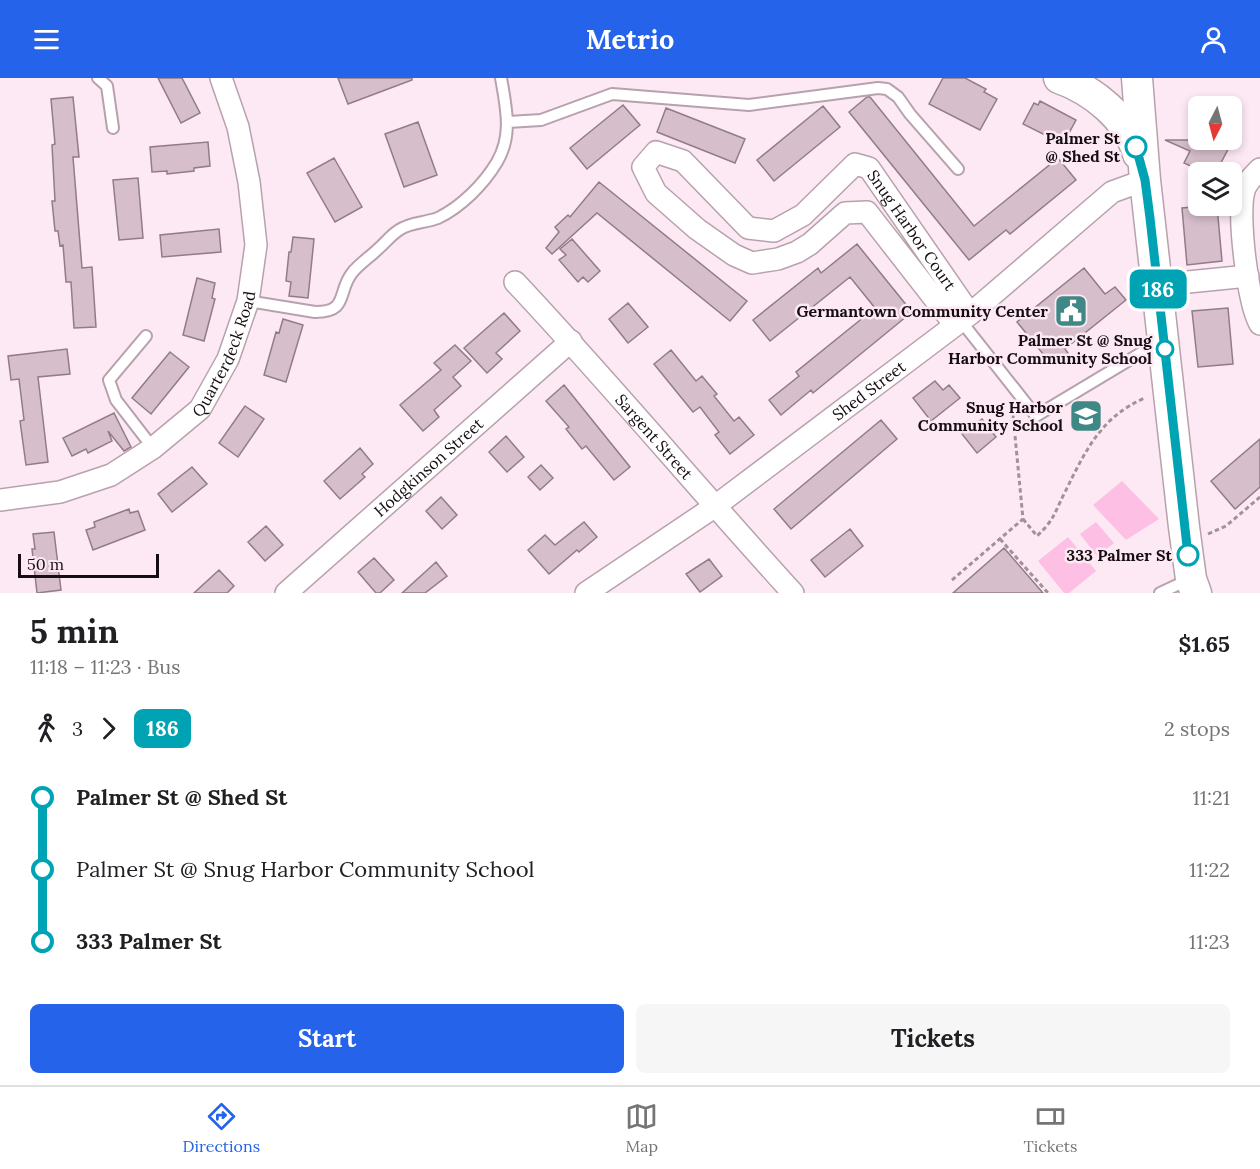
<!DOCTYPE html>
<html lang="en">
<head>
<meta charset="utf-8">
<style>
  body { margin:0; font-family:Lora,serif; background:#f6f6f6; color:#202124; height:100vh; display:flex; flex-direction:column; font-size:22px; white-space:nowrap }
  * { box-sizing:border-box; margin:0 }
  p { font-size:20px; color:#757577 }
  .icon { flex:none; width:33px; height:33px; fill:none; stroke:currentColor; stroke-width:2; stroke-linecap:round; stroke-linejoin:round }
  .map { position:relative; height:515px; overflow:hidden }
  .sheet { display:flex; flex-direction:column; background:#fff; flex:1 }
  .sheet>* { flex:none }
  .badge { padding:0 12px; border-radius:9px; font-size:21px; line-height:39px }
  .needle { width:39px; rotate:186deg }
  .tools { position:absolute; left:1188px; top:18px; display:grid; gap:12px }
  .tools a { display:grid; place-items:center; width:54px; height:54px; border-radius:9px; background:#fff; box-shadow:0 3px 9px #0003; font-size:30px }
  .scale { position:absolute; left:18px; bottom:15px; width:141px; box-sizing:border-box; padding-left:6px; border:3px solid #150d12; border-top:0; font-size:16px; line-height:21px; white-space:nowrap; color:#150d12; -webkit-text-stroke:4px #fde9f4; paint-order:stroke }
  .map>.badge { position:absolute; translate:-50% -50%; box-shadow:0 0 0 3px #fff }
  .legs { display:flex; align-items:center; gap:9px; height:66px; padding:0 30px; font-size:20px }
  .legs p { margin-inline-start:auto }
  .head { display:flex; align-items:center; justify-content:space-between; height:102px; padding:0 30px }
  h1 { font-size:33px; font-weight:800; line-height:45px }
  .primary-button { display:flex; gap:12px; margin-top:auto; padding:12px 30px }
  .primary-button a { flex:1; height:69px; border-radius:9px; background:#2563eb; color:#fff; font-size:24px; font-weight:800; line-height:69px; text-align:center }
  .primary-button a+a { background:#f6f6f6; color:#202124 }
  ul { padding:0 30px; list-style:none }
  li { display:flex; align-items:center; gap:21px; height:72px; font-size:22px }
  li i { display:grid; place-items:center; width:9px; height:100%; margin:0 8px; background:currentColor }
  li i::after { content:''; width:15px; height:15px; margin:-8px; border:4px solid; border-radius:50%; background:#fff }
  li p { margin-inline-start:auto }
  li:first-child i { background:linear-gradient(#0000 50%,currentColor 0) }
  li:last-child i { background:linear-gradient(currentColor 50%,#0000 0) }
  header { display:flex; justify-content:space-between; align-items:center; height:78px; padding:0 30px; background:#2563eb; color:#fff; font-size:27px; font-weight:800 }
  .dock { display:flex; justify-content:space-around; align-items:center; height:84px; border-top:2px solid #e0e0e0; background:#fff; font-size:16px; color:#757577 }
  .dock a { display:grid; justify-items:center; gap:3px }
  .dock .selected { color:#2563eb }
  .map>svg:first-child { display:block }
</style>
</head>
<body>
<header><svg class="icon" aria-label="menu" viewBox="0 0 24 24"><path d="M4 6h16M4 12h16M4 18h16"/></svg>Metrio<svg class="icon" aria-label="person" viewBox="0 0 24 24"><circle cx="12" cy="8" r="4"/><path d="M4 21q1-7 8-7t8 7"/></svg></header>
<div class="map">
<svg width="1260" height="515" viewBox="0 0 1260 515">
  <rect width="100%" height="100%" fill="#fde9f4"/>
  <!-- green -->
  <path fill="#fdbfe3" d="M1122 403 1159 441 1126 462 1093 427Z
    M1096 444 1114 465 1097 478 1080 456Z
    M1068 459 1096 493 1069 515H1064L1038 483Z"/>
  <!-- building -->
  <path fill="#d6becb" stroke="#917c88" stroke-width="1.5" d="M158 0H182L200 35 181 45Z
    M338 0H412V2L348 26Z
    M943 0H965L986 11 984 14 997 21 980 52 929 26Z
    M73 19 79 79H73L82 190 92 189 96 249 74 250 71 204H66L63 167 60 168 58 153H55L52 123H55L52 67 55 66 51 21Z
    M867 19H870L974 148 1058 80 1076 102 1010 156 1006 152 969 182 849 34Z
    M1040 23 1076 42 1063 66 1023 46 1034 25 1038 27Z
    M623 27 640 47 587 91 570 70Z
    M823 28 840 49 774 103 757 82Z
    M666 30 745 61 735 85 657 54Z
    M418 44 437 97 404 109 385 56Z
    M1165 62H1233L1216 94H1203L1184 85 1190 73Z
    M208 64 210 88 194 90V93L167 96V93L152 94 150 69Z
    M334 80 362 129 335 144 307 95Z
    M138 100 143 160 119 162 113 102Z
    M599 104 747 223 730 243 597 135 552 176 546 170 559 154 555 149 568 137 570 139Z
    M1204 128H1217L1222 183 1187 187 1182 130Z
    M219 151 221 174 162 179 160 157Z
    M293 159 314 161 308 220 289 218 291 204 286 203 289 174H291Z
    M572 161 600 193 588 204 583 199 578 204 559 182 566 177 560 171Z
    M857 166 912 234 813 315 811 312 781 337 769 322 799 298 796 294 875 230 850 199 770 263 753 242 818 190 821 195Z
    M1084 190 1105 216 1115 209 1126 222 1065 271 1068 275 1052 287 1017 244Z
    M197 200 215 205 212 220 215 221 204 263 183 257Z
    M628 225 648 249 628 265 609 241Z
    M1228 230 1233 286 1198 289 1192 233Z
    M504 235 520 253 496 275 502 281 487 295 464 270Z
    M283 241 303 247 286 304 264 297 276 254 279 255Z
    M455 267 471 283 453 299 461 308 434 332 439 339 423 353 400 327 441 292 434 285Z
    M67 271 70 296 38 299 48 384 26 387 20 343 24 342 19 301 11 302 8 278Z
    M671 272 696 303 702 298 717 316 714 318 734 343 739 339 754 357 730 376 715 357 719 354 700 329 693 334 654 286Z
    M170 274 189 289 151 336 132 320Z
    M935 303 943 312 949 307 960 320 931 343 913 320Z
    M564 307 630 389 614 402 586 368 582 371 566 351 569 349 546 323Z
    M245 328 264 341 238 379 219 365Z
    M114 335 131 369 124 373 108 353 112 363 88 375 86 371 72 378 63 360Z
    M982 341 996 359 977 375 962 356Z
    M881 342 897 361 791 451 774 431Z
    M506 358 524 379 507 394 489 374Z
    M1260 361V409L1235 431 1211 403Z
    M360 370 373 386 362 396 365 399 340 421 324 403Z
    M541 387 553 400 540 412 528 399Z
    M192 389 207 406 172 434 158 416Z
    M441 419 457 437 442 451 426 433Z
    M129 431 130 435 138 433 145 452 93 472 86 452 95 449 94 444Z
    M584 444 597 459 579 474 577 472 549 496 528 472 545 457 555 467Z
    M266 448 283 467 265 483 248 464Z
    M850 451 863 468 825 499 811 482Z
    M54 454 61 512 37 515 32 471H35L33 456Z
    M1004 470 1043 515H953Z
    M374 480 394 502 380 515H376L358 494Z
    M709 481 722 498 700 514 686 496Z
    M436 484 447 498 425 515H402Z
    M219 492 234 508 227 515H194Z"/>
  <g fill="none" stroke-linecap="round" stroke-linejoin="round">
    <!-- lane casing -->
    <g stroke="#b7a1ad" stroke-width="14">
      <path id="lane" d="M98 0 107 8 113 50
        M508 44 541 42 612 16 749 27 878 10 887 11 898 19 910 36 958 91
        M248 223 315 234C349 234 337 214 352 195 359 186 370 179 378 171 385 165 391 157 399 152 410 144 425 145 438 140 461 129 484 106 497 84 513 57 506 29 501 0
        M961 243 1036 338 1161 263
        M146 258 109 302 116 322 153 370
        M1160 515 1190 501"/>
    </g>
    <!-- street casing -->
    <g stroke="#b7a1ad" stroke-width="24">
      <g id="street">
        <path d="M1260 91C1254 97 1246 105 1244 113 1237 137 1248 225 1260 246"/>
        <path id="s1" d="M515 204C610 305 699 412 793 515"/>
        <path d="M1158 207 1248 198"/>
        <path id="s2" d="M955 247 867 134 845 135 810 166 797 174 778 181 752 185 734 177 697 151 656 115 643 89 656 74 683 83 748 150 774 153 803 137 855 86 869 90 970 236"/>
        <path id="s3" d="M0 422 60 414 111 397 153 370 200 331 228 281 248 223 256 167 249 104 238 49 221 0"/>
        <path id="s4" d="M286 515 571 263"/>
        <path id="s5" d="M586 515 714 429 970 236 1112 114 1145 102"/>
      </g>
    </g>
    <!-- secondary casing -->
    <g stroke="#b7a1ad" stroke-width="33">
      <path id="secondary" d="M1059 0C1093 12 1128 40 1138 76
        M1137 0 1145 102 1184 449 1191 501 1196 515"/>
    </g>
    <!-- path -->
    <path stroke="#a1929a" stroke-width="3" stroke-dasharray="4.5 3" stroke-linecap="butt" d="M1023 441 1037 458C1054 442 1054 436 1064 416 1085 374 1100 339 1145 320
      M1208 456 1226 448 1260 419
      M1000 461 1048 515
      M952 502 1023 441 1013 337"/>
    <!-- lane -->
    <use href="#lane" stroke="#fff" stroke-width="10"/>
    <!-- street -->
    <use href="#street" stroke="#fff" stroke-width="21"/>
    <!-- secondary -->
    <use href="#secondary" stroke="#fff" stroke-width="30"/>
  </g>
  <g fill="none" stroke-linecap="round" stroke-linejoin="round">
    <!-- line-1 casing -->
    <g stroke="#fff" stroke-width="14">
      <path id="line-1" d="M1136 69 1145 102 1150 140 1188 477"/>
    </g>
    <!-- line-1 -->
    <use href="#line-1" stroke="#00a3b4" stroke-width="9"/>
  </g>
  <!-- icons -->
  <defs>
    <g id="civic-square" transform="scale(1.725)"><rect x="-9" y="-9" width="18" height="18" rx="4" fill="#408886" stroke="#fde9f4"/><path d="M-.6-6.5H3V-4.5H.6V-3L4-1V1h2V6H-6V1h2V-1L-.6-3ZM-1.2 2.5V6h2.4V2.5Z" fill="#fff"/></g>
    <g id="school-square" transform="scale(1.725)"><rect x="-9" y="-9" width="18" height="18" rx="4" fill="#408886" stroke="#fde9f4"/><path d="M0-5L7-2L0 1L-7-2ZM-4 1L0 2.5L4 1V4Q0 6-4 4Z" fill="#fff"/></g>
  </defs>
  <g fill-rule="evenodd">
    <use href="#civic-square" x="1071" y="233"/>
    <use href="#school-square" x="1086" y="338"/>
  </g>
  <!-- markers -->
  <g fill="#fff" stroke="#00a3b4" stroke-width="3">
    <circle cx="1136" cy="69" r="10"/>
    <circle cx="1165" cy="271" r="8"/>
    <circle cx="1188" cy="477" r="10"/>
  </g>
  <g text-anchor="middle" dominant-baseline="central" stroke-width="5" stroke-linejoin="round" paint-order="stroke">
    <!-- stop labels -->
    <g font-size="16" font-weight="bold" fill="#150d12" stroke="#fde9f4" text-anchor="end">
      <text x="1120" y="60">Palmer St<tspan x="1120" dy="18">@ Shed St</tspan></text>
      <text x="1152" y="262">Palmer St @ Snug<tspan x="1152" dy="18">Harbor Community School</tspan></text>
      <text x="1172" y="477">333 Palmer St</text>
    </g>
    <!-- street labels -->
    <g font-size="16" fill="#150d12" stroke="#fde9f4">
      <text stroke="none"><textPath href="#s2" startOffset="786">Snug Harbor Court</textPath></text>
      <text stroke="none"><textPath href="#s3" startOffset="286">Quarterdeck Road</textPath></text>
      <text stroke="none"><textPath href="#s5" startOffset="348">Shed Street</textPath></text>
      <text stroke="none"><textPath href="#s1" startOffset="208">Sargent Street</textPath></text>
      <text stroke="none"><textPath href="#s4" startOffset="190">Hodgkinson Street</textPath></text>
    </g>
    <!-- poi labels -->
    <g font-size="16" font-weight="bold" fill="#150d12" stroke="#fde9f4" text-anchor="end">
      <text x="1048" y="233">Germantown Community Center</text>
      <text x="1063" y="329">Snug Harbor<tspan x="1063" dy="18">Community School</tspan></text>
    </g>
  </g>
</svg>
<div class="tools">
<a><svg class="needle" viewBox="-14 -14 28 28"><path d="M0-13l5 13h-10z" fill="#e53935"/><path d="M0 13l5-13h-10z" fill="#757577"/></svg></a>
<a><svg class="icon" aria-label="layers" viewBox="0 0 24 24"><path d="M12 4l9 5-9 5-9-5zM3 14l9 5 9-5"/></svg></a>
</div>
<div class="scale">50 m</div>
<b class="badge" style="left:1158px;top:211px;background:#00a3b4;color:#fff">186</b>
</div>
<section class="sheet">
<div class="head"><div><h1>5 min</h1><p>11:18 – 11:23 · Bus</p></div><b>$1.65</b></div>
<div class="legs"><svg class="icon" aria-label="walk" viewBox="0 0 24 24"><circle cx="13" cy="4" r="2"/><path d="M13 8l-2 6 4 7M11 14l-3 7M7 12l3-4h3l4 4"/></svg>3<svg class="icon" aria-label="forward" viewBox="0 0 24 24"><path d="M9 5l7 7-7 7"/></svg><b class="badge" style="background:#00a3b4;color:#fff">186</b><p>2 stops</p></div>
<ul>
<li><i style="color:#00a3b4"></i><b>Palmer St @ Shed St</b><p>11:21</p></li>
<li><i style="color:#00a3b4"></i><span>Palmer St @ Snug Harbor Community School</span><p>11:22</p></li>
<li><i style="color:#00a3b4"></i><b>333 Palmer St</b><p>11:23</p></li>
</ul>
<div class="primary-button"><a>Start</a><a>Tickets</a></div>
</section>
<nav class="dock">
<a class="selected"><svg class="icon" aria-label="directions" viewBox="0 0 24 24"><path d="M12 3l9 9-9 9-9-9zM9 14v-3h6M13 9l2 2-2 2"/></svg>Directions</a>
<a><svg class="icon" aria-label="map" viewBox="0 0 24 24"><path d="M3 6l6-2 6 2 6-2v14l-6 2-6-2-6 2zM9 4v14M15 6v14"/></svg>Map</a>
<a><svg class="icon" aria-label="tickets" viewBox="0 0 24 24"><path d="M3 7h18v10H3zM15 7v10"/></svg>Tickets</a>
</nav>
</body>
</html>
